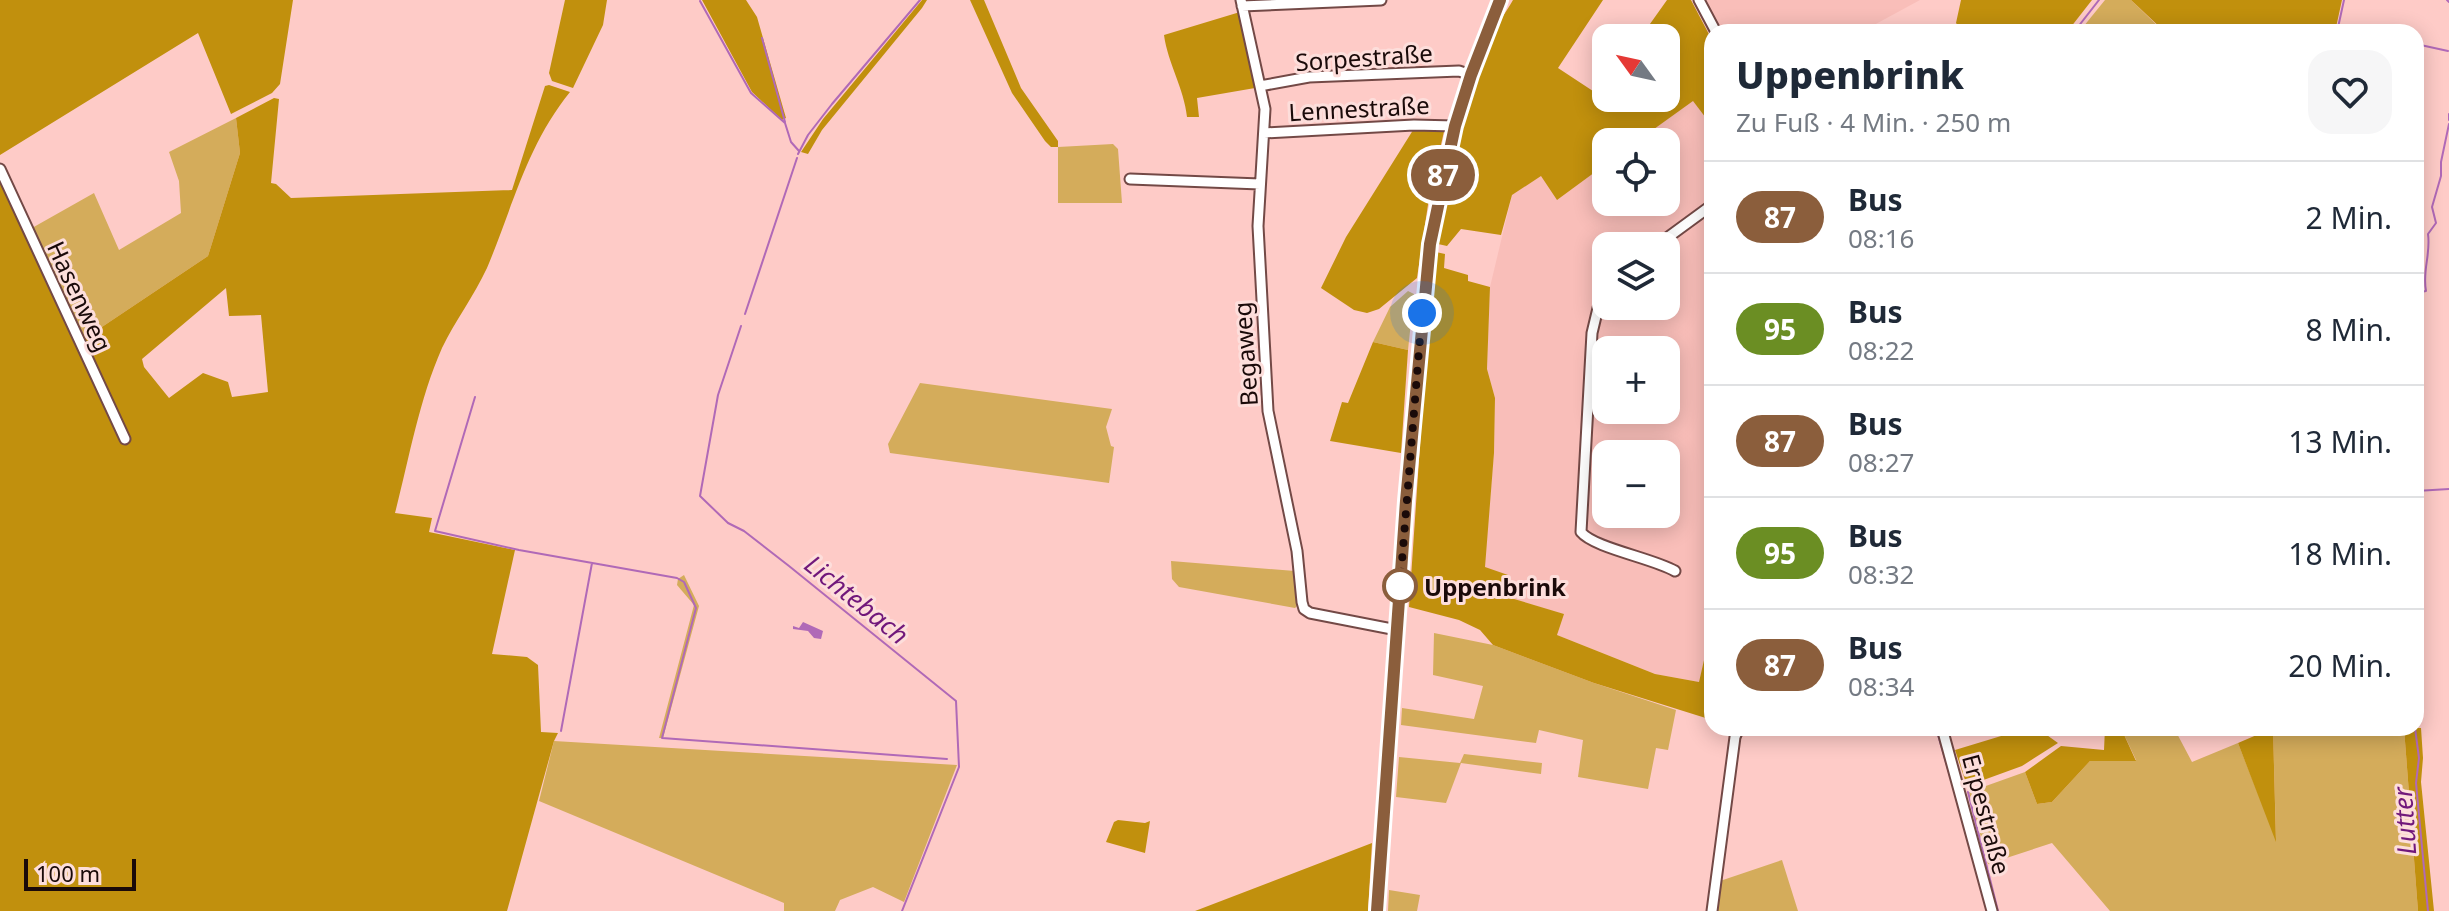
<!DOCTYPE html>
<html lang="de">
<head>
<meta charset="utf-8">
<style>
  body { margin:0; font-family:"Noto Sans",sans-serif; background:#f6f6f7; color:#1f2937; height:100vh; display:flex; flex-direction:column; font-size:30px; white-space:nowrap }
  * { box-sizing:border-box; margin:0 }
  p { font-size:26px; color:#747a83 }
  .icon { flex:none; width:44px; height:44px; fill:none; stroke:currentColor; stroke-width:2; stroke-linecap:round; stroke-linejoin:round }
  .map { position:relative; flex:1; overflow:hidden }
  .side { position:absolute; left:1704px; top:24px; width:720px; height:712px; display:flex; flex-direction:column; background:#fff; border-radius:24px; box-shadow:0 4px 20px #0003 }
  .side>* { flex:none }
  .badge { padding:0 16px; border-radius:26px; font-size:28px; line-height:52px }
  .needle { width:52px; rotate:303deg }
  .tools { position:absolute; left:1592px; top:24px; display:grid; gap:16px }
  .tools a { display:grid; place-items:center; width:88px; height:88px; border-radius:16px; background:#fff; box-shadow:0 4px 20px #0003; font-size:40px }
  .scale { position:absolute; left:24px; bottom:20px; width:112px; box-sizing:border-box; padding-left:8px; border:4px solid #1a0a09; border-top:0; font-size:22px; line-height:28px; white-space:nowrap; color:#1a0a09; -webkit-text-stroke:6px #fddedb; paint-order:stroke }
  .you { position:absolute; width:40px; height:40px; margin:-20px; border:6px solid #fff; border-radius:50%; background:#1a73e8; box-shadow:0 0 0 12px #1a73e833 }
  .map>.badge { position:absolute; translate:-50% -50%; box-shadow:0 0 0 4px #fff }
  .round { display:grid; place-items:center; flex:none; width:84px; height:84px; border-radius:24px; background:#f6f6f7 }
  .headline { display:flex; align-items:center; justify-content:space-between; height:136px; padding:0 32px }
  h1 { font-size:38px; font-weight:800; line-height:60px }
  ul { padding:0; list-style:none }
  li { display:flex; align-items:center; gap:24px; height:112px; padding:0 32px; border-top:2px solid #e0e1e3 }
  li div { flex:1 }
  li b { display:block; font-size:30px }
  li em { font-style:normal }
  li .badge { min-width:88px; font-weight:700; text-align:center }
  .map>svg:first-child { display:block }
</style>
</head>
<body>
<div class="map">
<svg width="2449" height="911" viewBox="0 0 2449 911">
  <rect width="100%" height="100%" fill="#fecbc7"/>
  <!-- built -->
  <path fill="#f9beb9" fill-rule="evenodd" d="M1705 0H1920L1861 32H1722Z
    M1693 100 1712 126V625L1699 682 1655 674 1557 635 1563 614 1503 596 1484 567 1494 453 1495 398 1487 369 1490 287 1512 195 1541 175 1558 199 1606 164V202H1666V142H1636ZM1606 246H1666V306H1606ZM1606 350H1666V410H1606ZM1606 454H1666V514H1606Z"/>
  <!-- green -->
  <path fill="#d4ac5b" d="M2105 0H2131L2164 32H2079Z
    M236 118 240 153 208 256 81 341 32 228 94 193 119 250 181 213 179 181 169 152Z
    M1113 144 1118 149 1122 203H1058V147Z
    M1408 291 1414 294 1408 350 1373 342 1390 307Z
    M920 383 1112 409 1106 427 1111 446 1114 447 1109 483 890 453 888 444Z
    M1171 561 1295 571 1298 605 1295 608 1179 587 1172 579Z
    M684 575 699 606 663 738H659L694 605 677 585 678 579Z
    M1434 633 1493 645 1594 683 1676 710 1668 750 1656 748 1648 789 1578 777 1583 740 1539 730 1536 743 1401 725 1402 708 1474 719 1483 686 1433 675Z
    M2121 728H2174L2192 762 2238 743 2276 839 2273 728H2404L2418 911H2110L2052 843 1988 864 1969 792 2025 772 2037 804 2052 802 2090 761 2136 760Z
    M554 741 957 765 904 902 873 887 840 900 835 911H784V903L539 801Z
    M1464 754 1542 763 1541 774 1461 763 1446 803 1396 797 1399 757 1460 763Z
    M1782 860 1798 911H1716L1720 881Z
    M1389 890 1420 895 1417 911H1388Z"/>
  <!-- forest -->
  <path fill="#c1900d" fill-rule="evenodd" d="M0 0H293L280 84 272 93 231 114 198 33 0 155Z
    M565 0H607L603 25 573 88 552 81 549 73Z
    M702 0H746L757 17 786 118 782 120 752 92Z
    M922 0H927L922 8 822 130 808 154 801 152 823 119Z
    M970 0H984L1021 88 1058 141V147H1051L1045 141 1012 93Z
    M1513 0H1603L1558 68 1599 95 1606 86V98H1666V38H1640L1667 0H1691L1712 40V126L1693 101 1636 142H1606V164L1557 200 1541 176 1512 195 1501 235 1461 229 1447 246 1438 244C1449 177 1465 93 1494 32 1499 21 1507 11 1513 0Z
    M1961 0H2092L2067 32H1963L1956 23Z
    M2131 0H2342L2335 32H2165Z
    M1240 12 1255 88 1197 98 1199 117H1187C1184 88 1168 64 1164 35Z
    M549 85 570 92C527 145 513 206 487 268 474 296 455 321 442 348 419 400 409 459 395 513L432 518 429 532 515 550 492 654 527 657 538 665 541 732 558 733 554 741 507 911H0V180L75 345 208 256 240 153 236 118 274 98 279 99 271 183 276 184 291 198 512 190 545 86ZM226 288 229 316 261 315 268 392 232 397 228 382 203 373 169 398 144 367 142 359Z
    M1415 127H1445L1429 198 1417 278 1379 309 1367 313 1354 310 1321 288 1346 237Z
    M1436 252 1445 254 1444 268 1468 275V281L1490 287 1487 369 1495 398 1494 453 1485 567 1508 575 1504 596 1564 614 1557 635 1655 674 1699 682 1712 625V720L1594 683 1493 645 1480 630 1459 620 1409 607 1428 327Z
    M1373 342 1408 350 1401 453 1330 441 1342 402 1348 403Z
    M2010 728H2037L2058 743 2022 766 1967 786 1955 750 2011 733Z
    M2105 728H2121L2136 761H2090L2052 802 2037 804 2025 772 2061 746 2104 750Z
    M2273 728 2276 842 2238 743Z
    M2404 728H2421L2423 758 2421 782 2434 911H2418Z
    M1118 820 1145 823 1150 821 1145 853 1106 842 1114 822Z
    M1372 843 1368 911H1195Z"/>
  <!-- water -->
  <path fill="#b069b7" d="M803 622 823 631 821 639 814 638 808 631 793 629V626L799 628Z"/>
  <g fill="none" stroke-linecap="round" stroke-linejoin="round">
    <!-- stream -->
    <path stroke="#b069b7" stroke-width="2" d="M2447 0 2449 2
      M700 1 751 93 785 123 791 142 799 151
      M2360 31 2363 32
      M2074 32 2099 0
      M2337 32 2344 0
      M762 38 785 122
      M2416 44 2448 51
      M2449 114V120
      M798 154 808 135 832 104 920 0
      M2416 189H2423
      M2416 293 2426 291C2422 271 2431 254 2428 234L2436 223 2432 207 2441 176V162L2449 124
      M2416 300 2422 303 2416 311
      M745 314 797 158
      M741 326 718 395 700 496 728 523 744 531 789 566 956 701 959 767 902 911
      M475 397 435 531 519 550 677 578 684 582 696 608 662 738 947 759
      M2416 491 2449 489
      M1936 728 1950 776
      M2415 728 2419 758 2416 783 2428 911
      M561 731 592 563
      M1968 792 1998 911
      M1985 900 1987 911"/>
    <!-- minor casing -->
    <g stroke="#734946" stroke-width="13">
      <path id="minor" d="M1241 0 1265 109 1258 226 1268 411 1297 551 1302 602 1304 609 1310 613 1397 630
        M1699 0 1716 32
        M1242 6 1381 0
        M1260 86 1309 77 1459 71 1471 75
        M1264 133 1414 125 1455 126
        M0 169 125 439
        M1130 179 1260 184
        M1656 246 1712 205
        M1606 292 1598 308 1592 333 1581 532C1594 548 1652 558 1675 571
        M1942 728 1992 911
        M1712 911 1735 737 1739 728"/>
    </g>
    <!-- major casing -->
    <g stroke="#a16662" stroke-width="15">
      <path id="major" d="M1377 911 1404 527 1430 244 1455 126 1471 75 1500 0"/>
    </g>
    <!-- minor -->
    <use href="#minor" stroke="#fff" stroke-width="9"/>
    <!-- major -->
    <use href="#major" stroke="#f2c1be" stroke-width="11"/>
  </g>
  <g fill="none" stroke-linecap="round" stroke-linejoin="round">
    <!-- line casing -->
    <g stroke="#fff" stroke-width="18">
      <path id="line" d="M1377 911 1406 501 1430 244 1455 126 1471 75 1500 0"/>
    </g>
    <!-- line -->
    <use href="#line" stroke="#8b5e3c" stroke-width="12"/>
    <!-- walk -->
    <path stroke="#1a0a09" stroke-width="8" stroke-dasharray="0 14.4" d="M1400 586 1422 313"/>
  </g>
  <!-- markers -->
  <circle fill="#fff" stroke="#8b5e3c" stroke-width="4" cx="1400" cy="586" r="16"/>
  <g text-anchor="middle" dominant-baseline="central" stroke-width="6" stroke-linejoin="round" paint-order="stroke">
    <!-- street labels -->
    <g font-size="24" fill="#1a0a09" stroke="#fddedb">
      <text transform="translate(1364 57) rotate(-4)">Sorpestraße</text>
      <text transform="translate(1359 108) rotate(-3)">Lennestraße</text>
      <text transform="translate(80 296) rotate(65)">Hasenweg</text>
      <text transform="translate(1245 354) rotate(-94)">Begaweg</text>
      <text transform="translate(1987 814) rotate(75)">Erpestraße</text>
    </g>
    <!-- stop labels -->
    <g font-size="24" font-weight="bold" fill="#1a0a09" stroke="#fddedb" text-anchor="start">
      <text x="1424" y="586">Uppenbrink</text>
    </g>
    <!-- water labels -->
    <g font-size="26" font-style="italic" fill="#71187b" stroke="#fddedb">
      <text transform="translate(857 599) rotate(39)">Lichtebach</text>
      <text transform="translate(2404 821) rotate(-94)">Lutter</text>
    </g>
  </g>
</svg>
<div class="tools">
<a><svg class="needle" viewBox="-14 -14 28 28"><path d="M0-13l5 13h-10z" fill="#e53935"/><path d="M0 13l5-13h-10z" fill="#747a83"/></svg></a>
<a><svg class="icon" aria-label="locate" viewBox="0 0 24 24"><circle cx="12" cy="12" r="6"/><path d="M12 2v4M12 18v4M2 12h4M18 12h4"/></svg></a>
<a><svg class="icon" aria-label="layers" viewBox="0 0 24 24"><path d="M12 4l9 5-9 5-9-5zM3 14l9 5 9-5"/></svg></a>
<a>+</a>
<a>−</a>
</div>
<div class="scale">100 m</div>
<div class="you" style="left:1422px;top:313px"></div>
<b class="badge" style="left:1443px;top:175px;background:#8b5e3c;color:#fff">87</b>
<section class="side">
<div class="headline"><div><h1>Uppenbrink</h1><p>Zu Fuß · 4 Min. · 250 m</p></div><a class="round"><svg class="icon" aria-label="heart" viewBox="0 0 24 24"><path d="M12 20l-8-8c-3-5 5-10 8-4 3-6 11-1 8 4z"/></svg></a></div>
<ul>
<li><span class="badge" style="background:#8b5e3c;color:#fff">87</span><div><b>Bus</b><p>08:16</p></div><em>2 Min.</em></li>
<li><span class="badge" style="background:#6b8e23;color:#fff">95</span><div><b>Bus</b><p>08:22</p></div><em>8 Min.</em></li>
<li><span class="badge" style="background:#8b5e3c;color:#fff">87</span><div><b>Bus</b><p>08:27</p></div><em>13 Min.</em></li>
<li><span class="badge" style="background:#6b8e23;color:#fff">95</span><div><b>Bus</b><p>08:32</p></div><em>18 Min.</em></li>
<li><span class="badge" style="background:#8b5e3c;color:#fff">87</span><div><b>Bus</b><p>08:34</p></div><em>20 Min.</em></li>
</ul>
</section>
</div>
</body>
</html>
